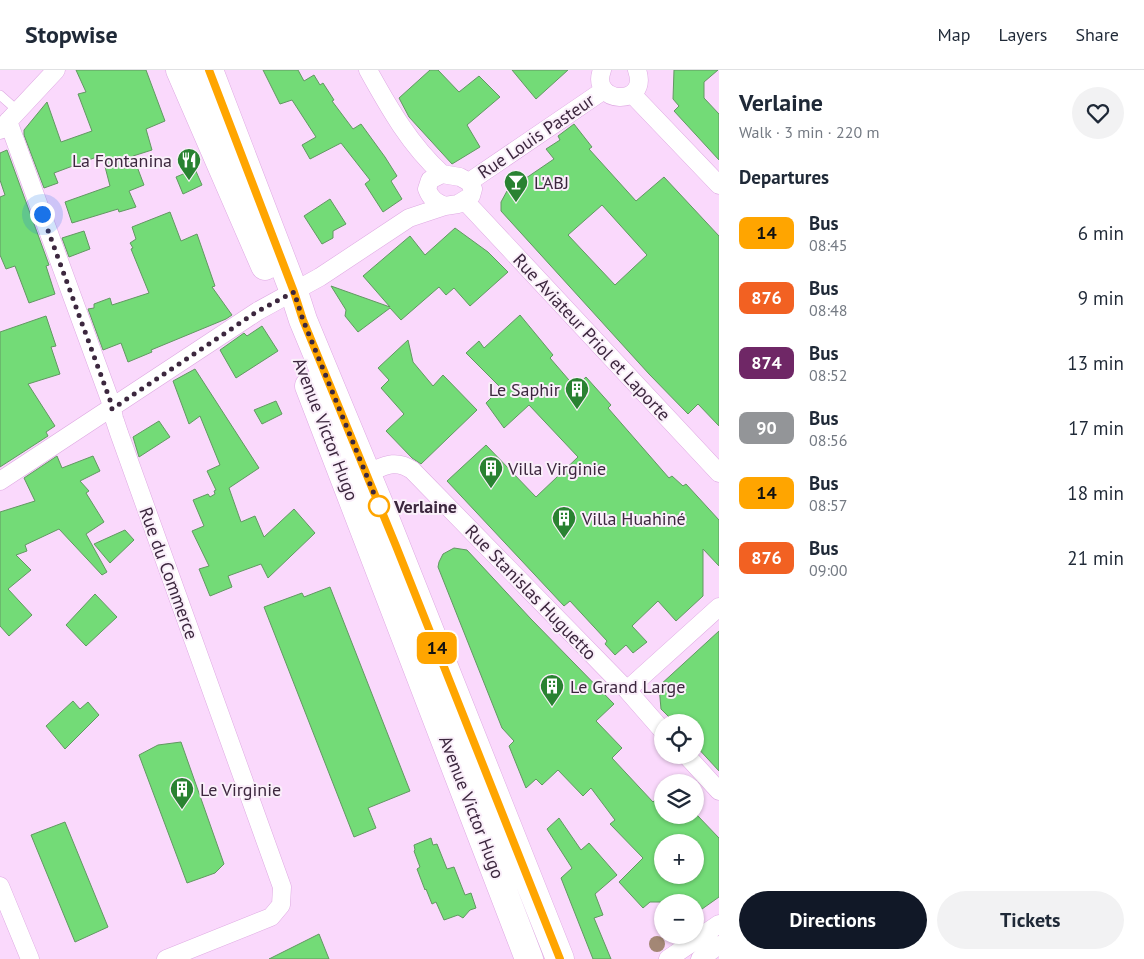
<!DOCTYPE html>
<html lang="en">
<head>
<meta charset="utf-8">
<style>
  body { margin:0; font-family:"PT Sans",sans-serif; background:#f2f2f3; color:#1f2937; height:100vh; display:flex; flex-direction:column; font-size:19px; white-space:nowrap }
  * { box-sizing:border-box; margin:0 }
  p { font-size:16px; color:#747a83 }
  .icon { flex:none; width:28px; height:28px; fill:none; stroke:currentColor; stroke-width:2; stroke-linecap:round; stroke-linejoin:round }
  .map { position:relative; flex:1; overflow:hidden }
  .sheet { display:flex; flex-direction:column; background:#fff; width:425px }
  .sheet>* { flex:none }
  .badge { padding:0 10px; border-radius:8px; font-size:18px; line-height:32px }
  .fabs { position:absolute; left:654px; top:644px; display:grid; gap:10px }
  .fabs a { display:grid; place-items:center; width:50px; height:50px; border-radius:50%; background:#fff; box-shadow:0 1px 4px #0004; font-size:25px }
  .you { position:absolute; width:25px; height:25px; margin:-12px; border:4px solid #fff; border-radius:50%; background:#1a73e8; box-shadow:0 0 0 8px #1a73e833 }
  .map>.badge { position:absolute; translate:-50% -50%; box-shadow:0 0 0 2px #fff }
  h2 { padding:0 20px; font-size:19px; line-height:45px }
  .round { display:grid; place-items:center; flex:none; width:52px; height:52px; border-radius:26px; background:#f2f2f3 }
  .headline { display:flex; align-items:center; justify-content:space-between; height:85px; padding:0 20px }
  h1 { font-size:24px; font-weight:600; line-height:38px }
  .action { display:flex; gap:10px; margin-top:auto; padding:10px 20px }
  .action a { flex:1; height:58px; border-radius:30px; background:#111827; color:#fff; font-size:20px; font-weight:600; line-height:58px; text-align:center }
  .action a+a { background:#f2f2f3; color:#1f2937 }
  ul { padding:0; list-style:none }
  li { display:flex; align-items:center; gap:15px; height:65px; padding:0 20px }
  li div { flex:1 }
  li b { display:block; font-size:19px }
  li em { font-style:normal }
  li .badge { min-width:55px; font-weight:700; text-align:center }
  header { display:flex; align-items:center; gap:30px; box-sizing:border-box; height:70px; padding:0 25px; background:#fff; border-bottom:1px solid #e0e1e3 }
  header strong { font-size:24px }
  nav { display:flex; gap:28px; margin-inline-start:auto; font-size:18px }
  main { display:flex; flex:1; min-height:0 }
  .map>svg:first-child { display:block }
</style>
</head>
<body>
<header>
<strong>Stopwise</strong>
<nav><a>Map</a><a>Layers</a><a>Share</a></nav>
</header>
<main>
<div class="map">
<svg width="719" height="889" viewBox="0 0 719 889">
  <rect width="100%" height="100%" fill="#fad9fc"/>
  <!-- building -->
  <path fill="#73db77" stroke="#629762" fill-rule="evenodd" d="M76 0H146L165 51 146 59 152 80 133 86 144 115 129 121 136 137 119 142 118 139 72 153 65 132 110 116 102 85 54 103 58 113 44 118 24 65V60L47 32 61 72 92 61 78 24 86 22Z
    M263 0H298L304 11 314 5 320 15 323 13 334 30 332 31 353 59 361 54 385 87 397 106 391 111 402 129 383 142 365 114 370 110 341 73 310 89 302 75 316 67 292 30 280 34Z
    M430 0H438L459 22 479 6 500 27 467 55 480 77 452 94 409 47 399 28Z
    M512 0H568L536 29Z
    M674 0H718L704 12V28L719 44V90L674 41 679 36 673 29Z
    M574 54 592 77 589 79 636 131 664 107 719 166V356L698 334 688 344 649 304 501 141V132L507 121 554 89 546 79 560 70 558 66ZM602 135 647 185 615 215 568 165Z
    M7 80 49 195 46 196 55 224 29 233 15 196 6 199 0 185V127L5 125 0 110V83Z
    M195 99 202 115 183 124 176 107Z
    M330 129 346 154 333 161V168L322 174 304 146Z
    M170 142 181 171 197 164 215 216 212 217 232 245 226 249 151 280 152 282 128 292 121 273 103 280 88 239 94 238V234L110 228 112 235 149 223 131 179 133 178 130 173 136 169 132 157Z
    M455 158 488 182 508 202 470 236 454 218 446 225 439 217 401 250 390 238 358 262 345 246 346 240 331 216 390 237 363 206 410 166 425 185Z
    M84 161 90 179 69 187 62 168Z
    M520 245 553 285 550 288 575 317 586 307 611 335 608 338 669 408 672 406 683 416 686 414 719 450V496L703 479V526L676 551 658 531 632 556 647 572 633 583 626 575 615 585 605 574 607 571 570 531 564 536 447 411 486 375 536 427 578 387 529 335 504 358 486 333 501 318 466 283 479 271 484 278Z
    M46 246 56 276 51 277 60 304 28 314 55 356 46 362 48 366 0 397V262Z
    M262 256 278 281 236 308 220 280 244 263 247 266Z
    M408 270 413 292 433 316 443 305 477 340 421 394 412 388 386 361 404 344 381 318 389 310 378 298Z
    M195 299 259 398 229 418 241 452 255 446 264 467 294 439 315 463 268 508 261 494 228 506 232 517 210 526 199 499 209 496 192 461 204 456 193 430 208 424 210 427 215 424 214 421 216 420 207 401 220 395 200 346 189 354 173 311Z
    M276 331 282 344 262 354 254 340Z
    M159 351 170 367 139 387 133 367Z
    M57 386 62 398 93 386 100 401 80 411 89 421 86 423 104 452 86 464 107 502 102 505 59 459 25 475 27 481 16 485 31 500 8 519 32 545 9 566 0 556V442L35 431 24 408Z
    M125 460 134 470 110 493 94 474Z
    M454 478 467 480 531 549 614 634 596 651 622 678 612 688 653 732 662 723V745H697L719 768V827L695 844V832H650L643 838 619 812 643 788 610 754 615 750 591 718 583 726 558 700 542 715 536 709 526 718 509 676 514 671 502 658 438 497 439 492 443 484ZM662 772H695V805H662Z
    M330 517 410 721 368 738 376 758 354 767 264 537 302 523 304 527Z
    M95 524 117 547 86 576 66 555Z
    M719 561V701L695 675V652H674L661 639 659 616Z
    M73 631 80 639 88 632 99 645 65 679 46 656Z
    M181 672 224 794 215 803 187 813 139 685 158 675Z
    M559 748 581 780 589 773 617 805 595 824 603 845 594 848 611 889H593L561 808 572 798 547 759Z
    M65 752 108 857 75 872 31 765Z
    M431 768 433 775 437 774 447 799 454 797 465 825 471 823 476 838 470 840 463 848 458 845 444 850 436 832 432 834 426 819 425 820 417 799 420 797 414 781 415 780 414 775Z
    M319 864 329 889H269Z"/>
  <g fill="none" stroke-linecap="round" stroke-linejoin="round">
    <!-- lane casing -->
    <g stroke="#dea9e2" stroke-width="10">
      <path id="lane" d="M0 25 18 41"/>
    </g>
    <!-- street casing -->
    <g stroke="#dea9e2" stroke-width="19">
      <path id="street" d="M368 0C389 38 410 75 442 104
        M602 0C589 34 650 38 637 0
        M632 24 719 115
        M8 51 110 330 114 348 119 363 282 817 281 835 271 847 166 889
        M0 60 56 0
        M469 112 604 20
        M465 131 719 403
        M365 404C383 397 394 388 412 400L627 620 662 660
        M0 411 258 241 320 207 409 148 445 136 458 134 471 126 473 119 469 112 460 107 442 104 430 110 427 119C431 129 435 132 445 136
        M627 620 719 537
        M686 685 719 721
        M0 816 30 889
        M668 889 719 854
        M700 889 719 875"/>
    </g>
    <!-- primary casing -->
    <g stroke="#dea9e2" stroke-width="29">
      <path id="primary" d="M180 0 265 196
        M209 0 294 222 303 250 387 453 560 889
        M309 316 529 889"/>
    </g>
    <!-- lane -->
    <use href="#lane" stroke="#fff" stroke-width="9"/>
    <!-- street -->
    <use href="#street" stroke="#fff" stroke-width="18"/>
    <!-- primary -->
    <use href="#primary" stroke="#fff" stroke-width="28"/>
  </g>
  <!-- trees -->
  <circle fill="#a38775" cx="657" cy="874" r="8"/>
  <g fill="none" stroke-linecap="round" stroke-linejoin="round">
    <!-- line casing -->
    <g stroke="#fff" stroke-width="11">
      <path id="line" d="M209 0 294 222 303 250 396 476 560 889"/>
    </g>
    <!-- line -->
    <use href="#line" stroke="#ffa500" stroke-width="8"/>
    <!-- walk -->
    <path stroke="#3c273e" stroke-width="5" stroke-dasharray="0 9" d="M42 144 110 330 112 339 258 241 294 222 303 250 379 436"/>
  </g>
  <!-- icons -->
  <defs>
    <g id="restaurant-pin" transform="scale(1.25)"><path d="M0 17L-7.5 6A9.5 9.5 0 1 1 7.5 6Z" fill="#298231" stroke="#faeffa"/><path d="M-5-6h1v4h1v-4h1v4h1v-4h1v5L-1.5 .5V6h-2V.5L-5-1ZM5-6V6H3V1.5H1.5Q1.5-4 5-6Z" fill="#fff"/></g>
    <g id="bar-pin" transform="scale(1.25)"><path d="M0 17L-7.5 6A9.5 9.5 0 1 1 7.5 6Z" fill="#298231" stroke="#faeffa"/><path d="M-6-5H6L.8 .8V4.5H3.5V6h-7V4.5H-.8V.8Z" fill="#fff"/></g>
    <g id="building-pin" transform="scale(1.25)"><path d="M0 17L-7.5 6A9.5 9.5 0 1 1 7.5 6Z" fill="#298231" stroke="#faeffa"/><path d="M-4-6H4V6H1V3H-1V6H-4ZM-2.5-4.3h1.7v1.8h-1.7ZM.8-4.3h1.7v1.8H.8ZM-2.5-1h1.7V.8h-1.7ZM.8-1h1.7V.8H.8Z" fill="#fff"/></g>
  </defs>
  <g fill-rule="evenodd">
    <use href="#restaurant-pin" x="189" y="90"/>
    <use href="#bar-pin" x="516" y="112"/>
    <use href="#building-pin" x="577" y="319"/>
    <use href="#building-pin" x="491" y="398"/>
    <use href="#building-pin" x="564" y="448"/>
    <use href="#building-pin" x="552" y="616"/>
    <use href="#building-pin" x="182" y="719"/>
  </g>
  <!-- markers -->
  <circle fill="#fff" stroke="#ffa500" stroke-width="2.5" cx="379" cy="436" r="10"/>
  <g text-anchor="middle" dominant-baseline="central" stroke-width="4" stroke-linejoin="round" paint-order="stroke">
    <!-- street labels -->
    <g font-size="18" fill="#3c273e" stroke="#faeffa">
      <text transform="translate(536 66) rotate(-34)">Rue Louis Pasteur</text>
      <text transform="translate(592 267) rotate(47)">Rue Aviateur Priol et Laporte</text>
      <text transform="translate(326 359) rotate(69)">Avenue Victor Hugo</text>
      <text transform="translate(169 503) rotate(70)">Rue du Commerce</text>
      <text transform="translate(531 522) rotate(46)">Rue Stanislas Huguetto</text>
      <text transform="translate(472 737) rotate(69)">Avenue Victor Hugo</text>
    </g>
    <!-- poi labels -->
    <g font-size="18" fill="#3c273e" stroke="#faeffa" text-anchor="start">
      <text x="172" y="90" text-anchor="end">La Fontanina</text>
      <text x="534" y="112">L'ABJ</text>
      <text x="560" y="319" text-anchor="end">Le Saphir</text>
      <text x="508" y="398">Villa Virginie</text>
      <text x="582" y="448">Villa Huahiné</text>
      <text x="570" y="616">Le Grand Large</text>
      <text x="200" y="719">Le Virginie</text>
    </g>
    <!-- stop labels -->
    <g font-size="18" font-weight="bold" fill="#3c273e" stroke="#faeffa" text-anchor="start">
      <text x="394" y="436">Verlaine</text>
    </g>
  </g>
</svg>
<div class="fabs">
<a><svg class="icon" aria-label="locate" viewBox="0 0 24 24"><circle cx="12" cy="12" r="6"/><path d="M12 2v4M12 18v4M2 12h4M18 12h4"/></svg></a>
<a><svg class="icon" aria-label="layers" viewBox="0 0 24 24"><path d="M12 4l9 5-9 5-9-5zM3 14l9 5 9-5"/></svg></a>
<a>+</a>
<a>−</a>
</div>
<div class="you" style="left:42px;top:144px"></div>
<b class="badge" style="left:437px;top:578px;background:#ffa500;color:#111">14</b>
</div>
<section class="sheet">
<div class="headline"><div><h1>Verlaine</h1><p>Walk · 3 min · 220 m</p></div><a class="round"><svg class="icon" aria-label="heart" viewBox="0 0 24 24"><path d="M12 20l-8-8c-3-5 5-10 8-4 3-6 11-1 8 4z"/></svg></a></div>
<h2>Departures</h2>
<ul>
<li><span class="badge" style="background:#ffa500;color:#111">14</span><div><b>Bus</b><p>08:45</p></div><em>6 min</em></li>
<li><span class="badge" style="background:#f26122;color:#fff">876</span><div><b>Bus</b><p>08:48</p></div><em>9 min</em></li>
<li><span class="badge" style="background:#6f2766;color:#fff">874</span><div><b>Bus</b><p>08:52</p></div><em>13 min</em></li>
<li><span class="badge" style="background:#939598;color:#fff">90</span><div><b>Bus</b><p>08:56</p></div><em>17 min</em></li>
<li><span class="badge" style="background:#ffa500;color:#111">14</span><div><b>Bus</b><p>08:57</p></div><em>18 min</em></li>
<li><span class="badge" style="background:#f26122;color:#fff">876</span><div><b>Bus</b><p>09:00</p></div><em>21 min</em></li>
</ul>
<div class="action"><a>Directions</a><a>Tickets</a></div>
</section>
</main>
</body>
</html>
